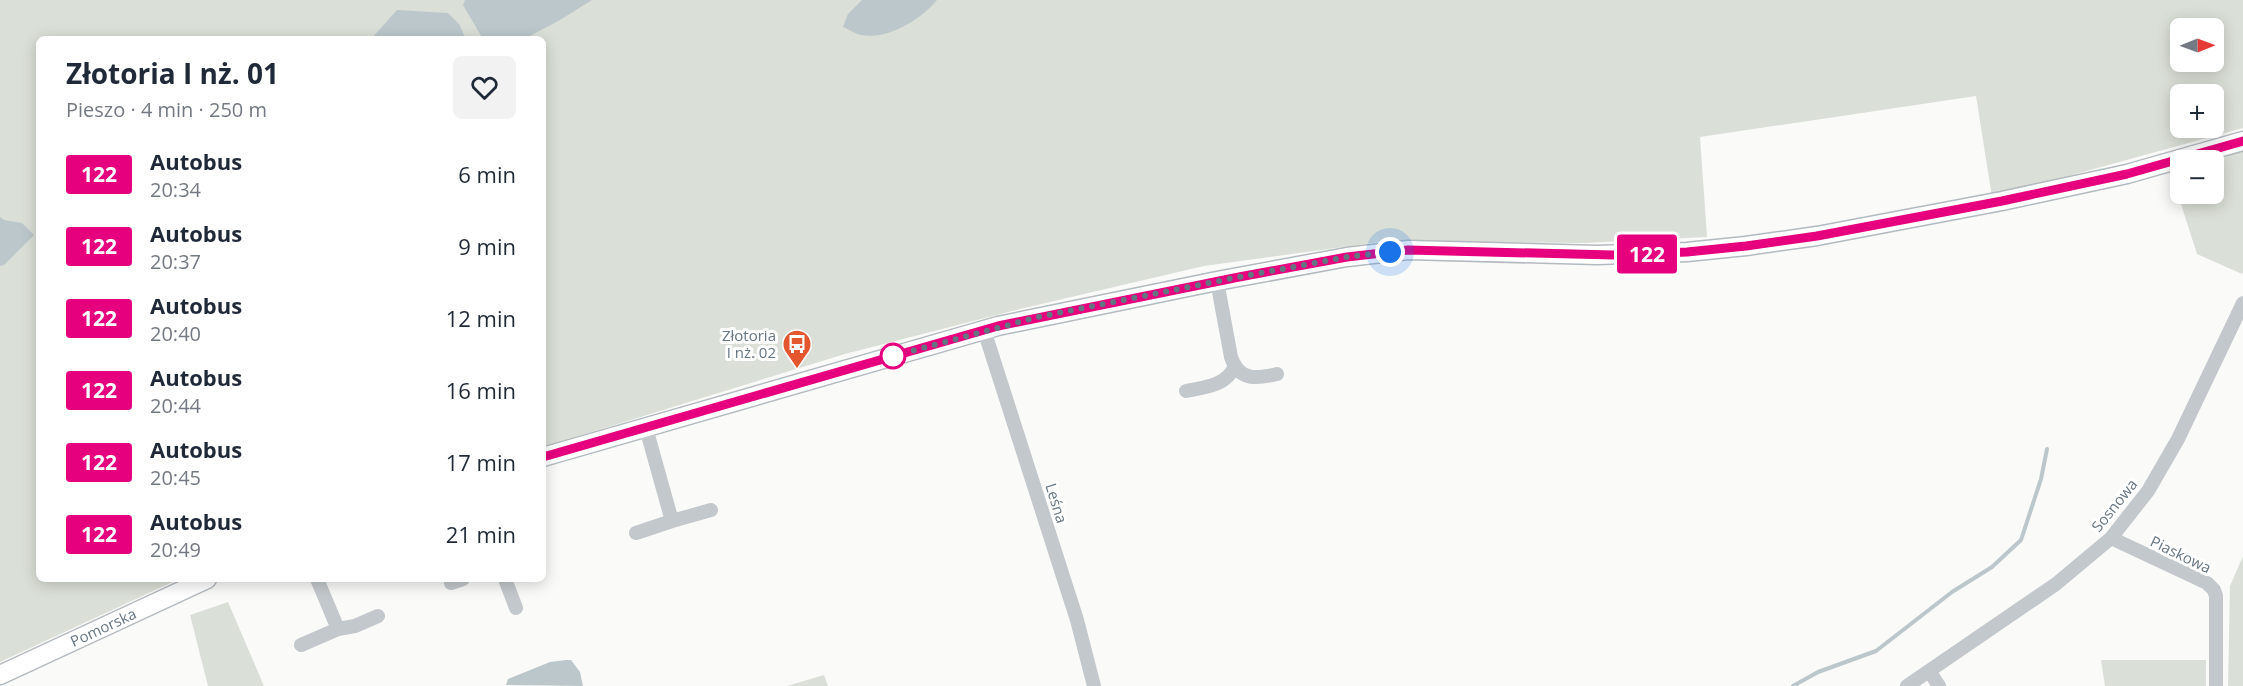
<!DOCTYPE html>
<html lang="pl">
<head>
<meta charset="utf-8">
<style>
  body { margin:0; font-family:"Open Sans",sans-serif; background:#f2f2f3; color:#1f2937; height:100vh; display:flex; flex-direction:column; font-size:22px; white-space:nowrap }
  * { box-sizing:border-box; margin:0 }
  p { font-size:20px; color:#747a83 }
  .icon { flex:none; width:33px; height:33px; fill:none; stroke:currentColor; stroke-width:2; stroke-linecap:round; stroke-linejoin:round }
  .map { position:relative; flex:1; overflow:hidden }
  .panel { position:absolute; left:36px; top:36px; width:510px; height:546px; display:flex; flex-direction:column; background:#fff; border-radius:9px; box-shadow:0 3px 15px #0003 }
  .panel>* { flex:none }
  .badge { padding:0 12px; border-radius:4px; font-size:21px; line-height:39px }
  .needle { width:39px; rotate:89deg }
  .tools { position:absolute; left:2170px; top:18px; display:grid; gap:12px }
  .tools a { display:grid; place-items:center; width:54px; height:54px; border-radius:9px; background:#fff; box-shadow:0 3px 15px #0003; font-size:30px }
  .you { position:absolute; width:30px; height:30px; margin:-15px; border:4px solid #fff; border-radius:50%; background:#1a73e8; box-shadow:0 0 0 9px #1a73e833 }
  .map>.badge { position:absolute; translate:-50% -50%; box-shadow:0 0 0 3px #fff }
  .round { display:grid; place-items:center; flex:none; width:63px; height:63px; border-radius:9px; background:#f2f2f3 }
  .summary { display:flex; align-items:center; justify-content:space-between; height:102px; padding:0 30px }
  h1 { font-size:28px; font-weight:700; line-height:45px }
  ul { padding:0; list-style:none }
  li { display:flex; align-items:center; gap:18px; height:72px; padding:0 30px }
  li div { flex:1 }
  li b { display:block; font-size:22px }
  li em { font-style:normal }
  li .badge { min-width:66px; font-weight:700; text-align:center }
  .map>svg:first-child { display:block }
</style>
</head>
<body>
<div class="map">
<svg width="2243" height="686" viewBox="0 0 2243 686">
  <rect width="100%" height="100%" fill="#fafaf8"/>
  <!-- green -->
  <path fill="#dadfd7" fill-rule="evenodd" d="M0 0H2243V128L1992 197 1976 96 1700 137 1707 237 1583 243 1387 241 1204 266 1020 309 845 354 543 447V39H39V579H179L0 662ZM2181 28H2214V62H2181ZM2181 94H2214V128H2181Z
    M2243 150V272L2242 274 2197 254 2172 176 2181 173V194H2214V162Z
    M2243 556V686H2228L2230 586Z
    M228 602 264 686H208L190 615Z
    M2101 660H2206V686H2105Z
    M824 675 828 686H787Z"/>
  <!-- water -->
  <path fill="#bbc7cb" d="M465 0H592L560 20 524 39H483L463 5Z
    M862 0H937C920 20 888 40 861 35 855 34 849 29 843 27L848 14Z
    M397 10 448 13 459 24 466 39H371Z
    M0 217 4 220 22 223 34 235 4 265 0 266Z
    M566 660H571L580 672 583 686 506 685 508 679 550 662Z"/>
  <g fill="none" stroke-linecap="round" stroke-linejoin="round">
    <!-- stream -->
    <path stroke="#bbc7cb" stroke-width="4" d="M1793 686 1818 672 1876 651 1952 592 1992 567 2021 540 2041 479 2047 449"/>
    <!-- secondary casing -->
    <g stroke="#b3babf" stroke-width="21">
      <path id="secondary" d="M543 457 998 326 1217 281 1347 257 1408 250 1597 255 1687 252 1746 246 1817 236 2002 201 2127 174 2243 141
        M0 675 207 579"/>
    </g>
    <!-- minor -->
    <path stroke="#c3c8cc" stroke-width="14" d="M1217 281 1231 357C1239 381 1256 379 1277 374
      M984 330 1077 620 1094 686
      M1186 391C1206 387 1226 386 1235 366
      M646 428 672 521 711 510
      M636 533 672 521
      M2111 538 2207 583 2214 590 2216 596V686
      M505 579 516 608
      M451 583 463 579
      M338 629 355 626 378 616
      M301 645 338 629 317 579
      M1930 672 1939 686
      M1907 686 2056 584 2111 538 2148 491 2178 439 2243 303"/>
    <!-- secondary -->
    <use href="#secondary" stroke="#fff" stroke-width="18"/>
  </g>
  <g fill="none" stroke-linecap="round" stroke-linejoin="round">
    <!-- line casing -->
    <g stroke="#fff" stroke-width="14">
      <path id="line" d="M543 457 998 326 1239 277 1347 257 1408 250 1613 255 1687 252 1746 246 1817 236 2002 201 2127 174 2243 141"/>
    </g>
    <!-- line -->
    <use href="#line" stroke="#e6007e" stroke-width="9"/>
    <!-- walk -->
    <path stroke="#657683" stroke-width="6" stroke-dasharray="0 10.8" d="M893 356 1038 317 1239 277 1347 257 1390 252"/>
  </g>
  <!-- icons -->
  <defs>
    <g id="bus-pin" transform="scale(1.5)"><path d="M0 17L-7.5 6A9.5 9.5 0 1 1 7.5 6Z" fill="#e4572e" stroke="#fff"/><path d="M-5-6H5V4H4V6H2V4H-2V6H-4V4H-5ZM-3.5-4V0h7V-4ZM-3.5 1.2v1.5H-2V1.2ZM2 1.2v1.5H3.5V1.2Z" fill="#fff"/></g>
  </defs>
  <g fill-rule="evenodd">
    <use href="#bus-pin" x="797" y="344"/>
  </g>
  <!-- markers -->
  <circle fill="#fff" stroke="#e6007e" stroke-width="3" cx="893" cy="356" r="12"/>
  <g text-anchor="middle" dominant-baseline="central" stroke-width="6" stroke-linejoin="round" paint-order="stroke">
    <!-- poi labels -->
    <g font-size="15" fill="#657683" stroke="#fff" text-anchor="end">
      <text x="776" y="335">Złotoria<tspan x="776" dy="17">I nż. 02</tspan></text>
    </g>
    <!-- street labels -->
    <g font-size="15" fill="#657683" stroke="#fff">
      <text transform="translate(1057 503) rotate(73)">Leśna</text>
      <text transform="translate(2114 505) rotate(-51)">Sosnowa</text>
      <text transform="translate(2181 554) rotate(26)">Piaskowa</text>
      <text transform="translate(103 627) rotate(-25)">Pomorska</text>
    </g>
  </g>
</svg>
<div class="tools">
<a><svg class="needle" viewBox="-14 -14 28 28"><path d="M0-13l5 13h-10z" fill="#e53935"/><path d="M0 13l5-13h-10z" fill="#747a83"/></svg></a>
<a>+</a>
<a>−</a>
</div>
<div class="you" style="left:1390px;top:252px"></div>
<b class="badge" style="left:1647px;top:254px;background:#e6007e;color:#fff">122</b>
<section class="panel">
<div class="summary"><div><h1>Złotoria I nż. 01</h1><p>Pieszo · 4 min · 250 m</p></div><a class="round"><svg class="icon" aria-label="heart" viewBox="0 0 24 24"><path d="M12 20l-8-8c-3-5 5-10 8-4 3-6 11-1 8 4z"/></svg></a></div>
<ul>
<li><span class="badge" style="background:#e6007e;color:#fff">122</span><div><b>Autobus</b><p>20:34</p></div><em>6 min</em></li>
<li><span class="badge" style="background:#e6007e;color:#fff">122</span><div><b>Autobus</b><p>20:37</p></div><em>9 min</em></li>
<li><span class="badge" style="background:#e6007e;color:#fff">122</span><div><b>Autobus</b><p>20:40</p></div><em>12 min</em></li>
<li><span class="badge" style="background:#e6007e;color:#fff">122</span><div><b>Autobus</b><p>20:44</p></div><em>16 min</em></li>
<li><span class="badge" style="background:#e6007e;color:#fff">122</span><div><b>Autobus</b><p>20:45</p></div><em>17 min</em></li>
<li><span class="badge" style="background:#e6007e;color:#fff">122</span><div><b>Autobus</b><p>20:49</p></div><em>21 min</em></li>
</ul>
</section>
</div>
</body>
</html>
